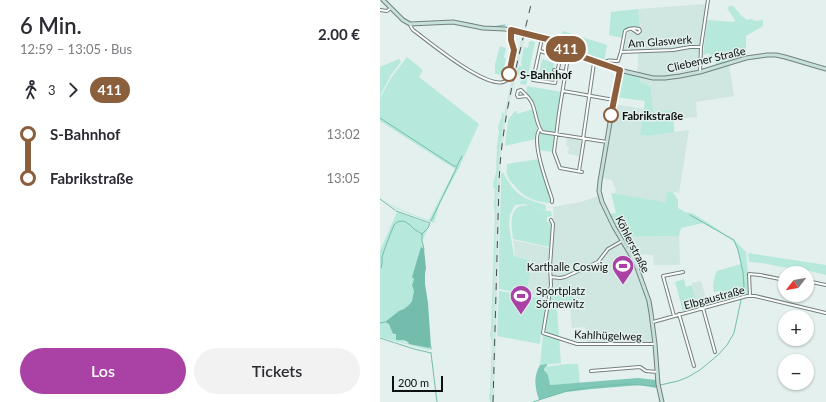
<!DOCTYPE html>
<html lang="de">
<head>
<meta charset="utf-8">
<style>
  body { margin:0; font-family:Lato,sans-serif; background:#f2f2f3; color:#2b2b33; height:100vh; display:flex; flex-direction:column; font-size:15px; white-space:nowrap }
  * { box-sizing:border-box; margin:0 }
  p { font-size:13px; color:#7c7c81 }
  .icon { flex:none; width:22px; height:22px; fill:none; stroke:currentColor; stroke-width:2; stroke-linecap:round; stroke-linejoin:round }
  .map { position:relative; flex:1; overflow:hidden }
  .panel { display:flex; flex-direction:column; background:#fff; width:380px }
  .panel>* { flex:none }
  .badge { padding:0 8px; border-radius:13px; font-size:14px; line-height:26px }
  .needle { width:26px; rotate:239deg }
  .fabs { position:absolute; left:398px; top:266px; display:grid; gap:8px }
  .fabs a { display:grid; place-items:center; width:36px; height:36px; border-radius:50%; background:#fff; box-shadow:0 1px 3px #0004; font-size:20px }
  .scale { position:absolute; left:12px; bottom:10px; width:51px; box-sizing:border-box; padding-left:4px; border:2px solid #0c110f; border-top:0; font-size:11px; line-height:14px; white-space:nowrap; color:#0c110f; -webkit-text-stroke:3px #e3f0ed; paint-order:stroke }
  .map>.badge { position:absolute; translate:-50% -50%; box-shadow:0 0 0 2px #fff }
  .legs { display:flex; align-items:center; gap:6px; height:44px; padding:0 20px; font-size:13px }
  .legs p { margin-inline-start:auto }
  .headline { display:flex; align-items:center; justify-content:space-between; height:68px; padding:0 20px }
  h1 { font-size:22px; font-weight:600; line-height:30px }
  .primary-button { display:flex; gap:8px; margin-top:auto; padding:8px 20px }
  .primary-button a { flex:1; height:46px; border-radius:24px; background:#aa42a6; color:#fff; font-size:16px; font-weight:600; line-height:46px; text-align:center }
  .primary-button a+a { background:#f2f2f3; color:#2b2b33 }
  ul { padding:0 20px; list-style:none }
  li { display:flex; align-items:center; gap:14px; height:44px; font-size:15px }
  li i { display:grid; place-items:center; width:6px; height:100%; margin:0 5px; background:currentColor }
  li i::after { content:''; width:10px; height:10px; margin:-5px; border:3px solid; border-radius:50%; background:#fff }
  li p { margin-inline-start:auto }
  li:first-child i { background:linear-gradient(#0000 50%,currentColor 0) }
  li:last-child i { background:linear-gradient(currentColor 50%,#0000 0) }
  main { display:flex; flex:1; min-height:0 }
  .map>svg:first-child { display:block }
</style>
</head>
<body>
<main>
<section class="panel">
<div class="headline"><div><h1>6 Min.</h1><p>12:59 – 13:05 · Bus</p></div><b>2.00 €</b></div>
<div class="legs"><svg class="icon" aria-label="walk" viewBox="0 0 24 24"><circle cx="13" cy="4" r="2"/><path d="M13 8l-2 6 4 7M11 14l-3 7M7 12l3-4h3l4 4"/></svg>3<svg class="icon" aria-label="forward" viewBox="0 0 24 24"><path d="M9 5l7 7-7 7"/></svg><b class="badge" style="background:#8b5e3c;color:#fff">411</b></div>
<ul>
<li><i style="color:#8b5e3c"></i><b>S-Bahnhof</b><p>13:02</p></li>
<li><i style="color:#8b5e3c"></i><b>Fabrikstraße</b><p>13:05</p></li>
</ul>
<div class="primary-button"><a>Los</a><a>Tickets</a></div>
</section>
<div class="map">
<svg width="446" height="402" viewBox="0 0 446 402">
  <rect width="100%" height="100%" fill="#e3f0ed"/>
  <!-- built -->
  <path fill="#d0e6e1" d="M327 4 317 73 349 64 354 96 316 102 317 117 294 119 292 110 273 112 271 87 260 81 262 74 257 72 258 64V53L252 50 246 51 243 49 248 32 253 31 257 34 261 33V31L258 9Z
    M144 27 147 28 127 113 124 130 125 131 121 155 120 186 114 402H111L117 186 119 155 124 114Z
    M234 104 264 109 260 135 268 136 309 130 299 193 287 191 285 202 235 194 236 188 234 186 232 180 223 178Z
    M187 138 202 141 199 156 188 154 189 147 186 146Z
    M218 196 238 238 253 262 259 279 269 309 273 343H207L205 327 192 328 190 307 198 305 183 293 170 295 172 279V248L174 227 173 207 201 202Z
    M299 236 300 265H274L273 255 252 254 241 237Z
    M133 240 170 248 169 277 170 283 168 299 147 294 150 276 151 260 135 256Z
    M321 281 328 305 318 307 312 283Z"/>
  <!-- green -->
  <path fill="#b7e8dc" d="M349 6H353C358 11 361 16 367 20L371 19 375 21 383 20V26L366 36V57L336 66 334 57 331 58 329 53 323 55 327 20 354 22 355 20 347 8Z
    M258 9 260 27 247 28 245 30 242 38 229 35 231 12Z
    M183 31 227 45 224 62 223 63 190 49 179 41Z
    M151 41 155 42 146 85 140 84 142 76 136 74 139 66H142L141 62 144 47 148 48 149 42Z
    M120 46 126 48 124 58H126L122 75 115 74V64Z
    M27 57 43 70 39 77 99 124 79 168 60 203 54 223 17 209 0 198 17 208 48 220 50 218 75 169 0 121V98L11 78Z
    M19 59 21 62 11 75 0 96V67Z
    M162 59 174 63 172 77 159 75Z
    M242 73H244L261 76 260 81 271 87 273 112 292 110 294 119V132L309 130 268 136 260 135 265 101 235 97Z
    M147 86 182 92 176 133 165 131 162 129 154 105 146 93Z
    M153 109 157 127 156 139 125 146 128 120 135 111H137V114Z
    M122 112 124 114 119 155 117 186 111 402H110L109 396 110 393 112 341 110 335 111 330 115 214 114 207 115 189 113 187 114 180 116 173 117 145 119 131 118 127 122 115Z
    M159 132 175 136 173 152 158 150V137Z
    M159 159 171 203C154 202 145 198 134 185 131 182 128 179 127 174 126 171 127 168 127 164Z
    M123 172C134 194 142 199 166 205V211L145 204 135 205 130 215 129 226 134 256 150 260V276L146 294 119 289C118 250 121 212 121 174Z
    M287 191 293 192 298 200V208L305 212 314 214 336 228 355 241 366 252 370 293 369 295 343 301 340 291 334 292C332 287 334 276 337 271L361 264 357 248 353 241 342 234 323 223 301 228 299 236 241 237 229 214 236 213 231 193 285 202Z
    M148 205 165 211H171L172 216 167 217V221L171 225 170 247 133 239C132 229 128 210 141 206 143 205 145 206 148 205Z
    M17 212 50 224 42 241 44 249 42 248 32 285 34 291 32 301 29 306 24 309 12 334 13 335 16 334V340H23L25 343 28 342 29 344 49 348 50 350 44 349 0 337V251Z
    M368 253 446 265V275L413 267 412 269 382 263 369 262Z
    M304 279 306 287 312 285 318 307 303 311 295 282Z
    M191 289 198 305 177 309 181 363 160 365 163 335 170 295 182 293V291Z
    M119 291 168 299 161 332 160 344 117 336Z
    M186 364H198L200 383 170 385 168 375 165 372V367Z"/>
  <!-- forest -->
  <path fill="#7fc8b8" d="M167 364V366L165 367 164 370 168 375 170 385 258 378 276 380V388L260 385 212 389 186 392 159 400C155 387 153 377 160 365Z"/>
  <!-- water -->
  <path fill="#74bdad" d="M41 247 44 249 46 268 45 274V284L48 303 51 347 49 348 29 344 28 342 23 340H16V334H13L9 324 5 322 19 311 24 309 29 305 32 301 34 291 32 285 34 279 32 277Z"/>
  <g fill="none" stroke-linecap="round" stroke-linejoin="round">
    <!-- stream -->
    <path stroke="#74bdad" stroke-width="1" d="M75 21 93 24
      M112 27 125 25
      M0 118 74 166H77L82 156
      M0 199 15 210
      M16 211 50 223 48 228 42 234V241L44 249
      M51 221 77 167
      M1 268 2 264V257L6 245 14 225 17 222 22 221 26 222 30 225 34 229 42 234
      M0 323 5 322
      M0 338 34 349 51 353
      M51 347V349
      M51 353 57 402
      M153 402 186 391 212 387 246 384 276 386 298 381 308 377 320 370 338 355 347 345 354 333 364 286 363 272 358 250 354 240 310 215"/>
    <!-- street casing -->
    <g stroke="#73807d" stroke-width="4">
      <path id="street" d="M0 10 7 11 11 8
        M30 24 31 27 33 30C46 39 114 97 128 79L134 49 130 38 131 30
        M252 29 258 33 260 31 259 29C255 28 249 28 245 31L241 52 293 50 310 47H321
        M160 51 179 57 180 59 175 83 153 80 161 43
        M189 51 179 113 174 152 180 168 202 172
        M224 65C227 57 233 62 238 61L241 52
        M174 70 186 72
        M320 72 321 47 328 0
        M183 91 234 100
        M147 96 138 97 137 95 138 91 141 90C145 94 150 98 152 103 156 112 156 124 162 132L227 142
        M160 129C150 140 168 186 172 199V202
        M203 139 214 63
        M199 171 204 139
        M171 220 173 224 170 266 171 285 163 333 197 344H275
        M171 277 180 278 185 277 218 262 228 249 242 241
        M427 281 446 285
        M370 296 369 274 380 275 405 280
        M323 308 335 352
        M299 314 314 366
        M294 316 283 276 303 272
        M273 322 367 296H375L446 313
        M211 371 260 367 266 371 277 372"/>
    </g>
    <!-- secondary casing -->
    <g stroke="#73807d" stroke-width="5">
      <path id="secondary" d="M3 0 23 20 30 24 73 22 103 28 125 29 140 32
        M148 34 171 41 189 51 214 62 239 70 273 78H285L300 76 320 72 366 58 387 55H396L405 57 446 69
        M239 70 220 181 219 191 222 202 234 227 255 262 269 301 271 313 275 344 278 384 282 402"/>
    </g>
    <!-- street -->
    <use href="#street" stroke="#fff" stroke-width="2"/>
    <!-- secondary -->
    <use href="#secondary" stroke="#c6e1dc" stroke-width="3"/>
    <!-- rail -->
    <path stroke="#454c49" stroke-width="1" stroke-dasharray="7 7" stroke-linecap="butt" d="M113 402 119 184C121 121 138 61 152 0"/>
    <!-- secondary-bridge casing -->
    <g stroke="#73807d" stroke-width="5" stroke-linecap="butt">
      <path id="secondary-bridge" d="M140 32 148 34"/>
    </g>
    <!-- secondary-bridge -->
    <use href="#secondary-bridge" stroke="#c6e1dc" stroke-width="3"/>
  </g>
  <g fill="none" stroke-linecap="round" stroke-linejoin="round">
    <!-- line-1 casing -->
    <g stroke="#fff" stroke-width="9">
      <path id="line-1" d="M129 74 134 50 131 40V30L171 40 194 54 240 70 231 115"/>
    </g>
    <!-- line-1 -->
    <use href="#line-1" stroke="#8b5e3c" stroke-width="6"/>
  </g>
  <!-- icons -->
  <defs>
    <g id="stadium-pin" transform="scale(1.15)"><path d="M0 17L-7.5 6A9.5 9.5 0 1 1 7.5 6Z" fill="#aa42a6" stroke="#e3f0ed"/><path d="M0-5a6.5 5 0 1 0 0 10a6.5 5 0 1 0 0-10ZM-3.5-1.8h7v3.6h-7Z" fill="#fff"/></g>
  </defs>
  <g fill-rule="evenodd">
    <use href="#stadium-pin" x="243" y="266"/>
    <use href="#stadium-pin" x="141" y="296"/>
  </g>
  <!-- markers -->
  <g fill="#fff" stroke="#8b5e3c" stroke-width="2">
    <circle cx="129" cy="74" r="7"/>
    <circle cx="231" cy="115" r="7"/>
  </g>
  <g text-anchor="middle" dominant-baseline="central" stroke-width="3" stroke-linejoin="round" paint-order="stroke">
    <!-- street labels -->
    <g font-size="11" fill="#0c110f" stroke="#e3f0ed">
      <text transform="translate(280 41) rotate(-4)">Am Glaswerk</text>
      <text transform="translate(326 59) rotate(-13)">Cliebener Straße</text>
      <text transform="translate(253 244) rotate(63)">Köhlerstraße</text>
      <text transform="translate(334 297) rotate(-15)">Elbgaustraße</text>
      <text transform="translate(228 335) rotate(2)">Kahlhügelweg</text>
    </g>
    <!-- stop labels -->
    <g font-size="11" font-weight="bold" fill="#0c110f" stroke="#e3f0ed" text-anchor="start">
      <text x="140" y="74">S-Bahnhof</text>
      <text x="242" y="115">Fabrikstraße</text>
    </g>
    <!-- poi labels -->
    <g font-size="11" fill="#0c110f" stroke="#e3f0ed" text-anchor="end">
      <text x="228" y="266">Karthalle Coswig</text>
      <text x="156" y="290" text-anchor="start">Sportplatz<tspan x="156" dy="13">Sörnewitz</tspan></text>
    </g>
  </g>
</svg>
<div class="fabs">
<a><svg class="needle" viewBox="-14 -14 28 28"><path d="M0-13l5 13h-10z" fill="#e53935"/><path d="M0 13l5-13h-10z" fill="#7c7c81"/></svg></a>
<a>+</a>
<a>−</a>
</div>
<div class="scale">200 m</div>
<b class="badge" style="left:186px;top:49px;background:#8b5e3c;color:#fff">411</b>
</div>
</main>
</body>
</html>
